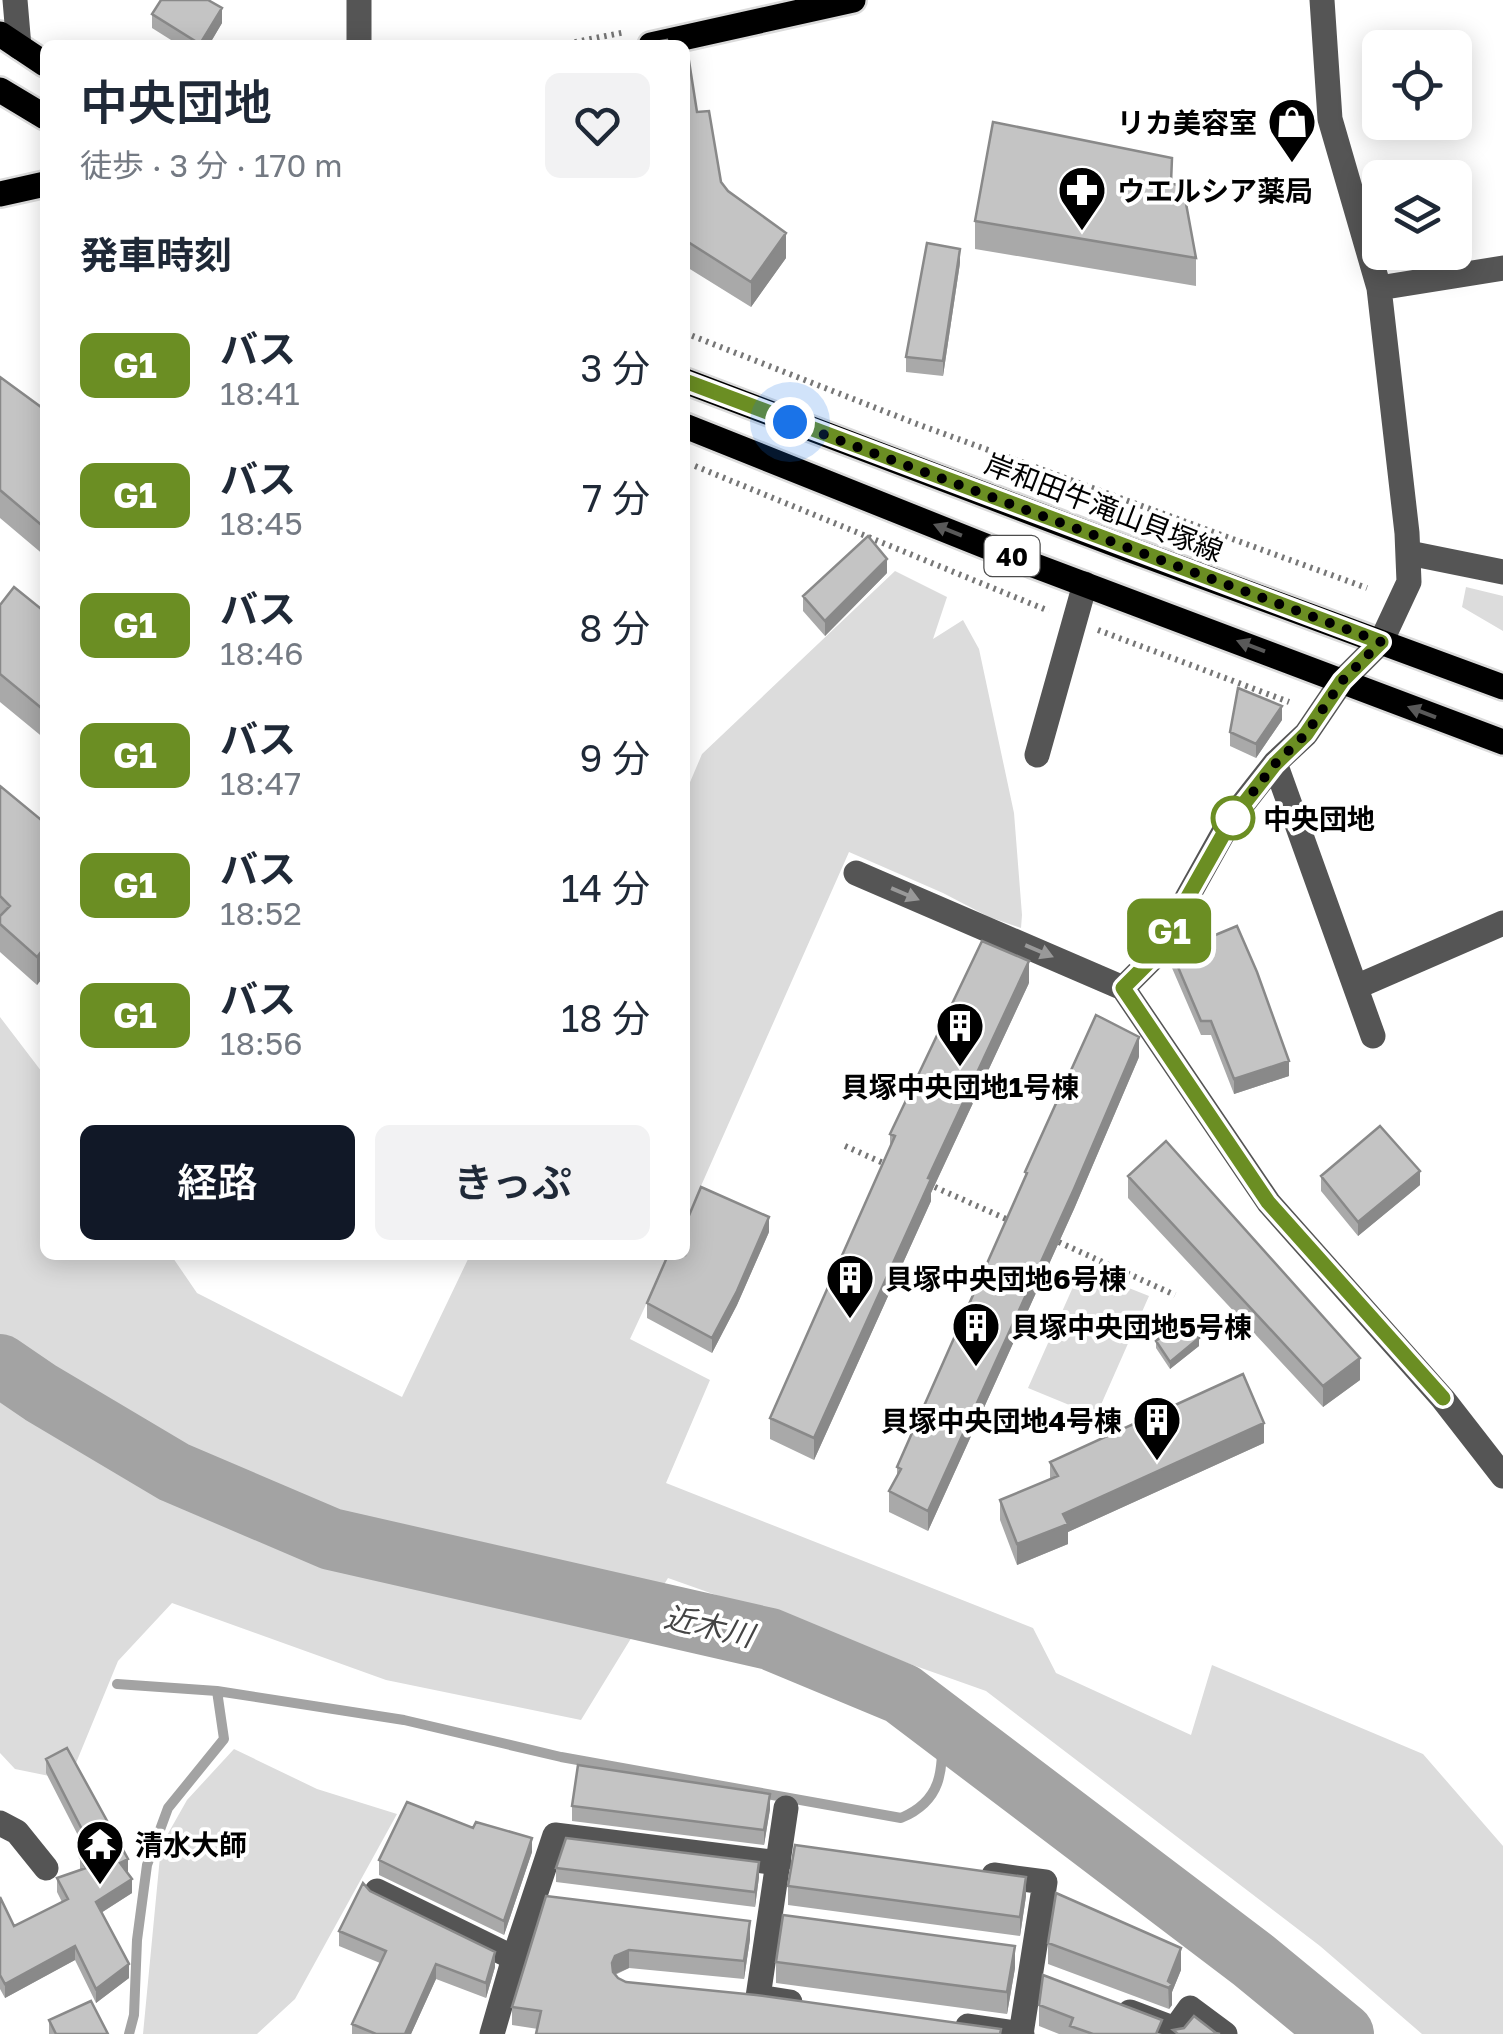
<!DOCTYPE html>
<html lang="ja">
<head>
<meta charset="utf-8">
<style>
  body { margin:0; font-family:"Golos Text","Noto Sans JP",sans-serif; background:#f2f2f3; color:#1f2937; height:100vh; display:flex; flex-direction:column; font-size:38px; white-space:nowrap }
  * { box-sizing:border-box; margin:0 }
  p { font-size:32px; color:#747a83 }
  .icon { flex:none; width:55px; height:55px; fill:none; stroke:currentColor; stroke-width:2; stroke-linecap:round; stroke-linejoin:round }
  .map { position:relative; flex:1; overflow:hidden }
  .panel { position:absolute; left:40px; top:40px; width:650px; height:1220px; display:flex; flex-direction:column; background:#fff; border-radius:15px; box-shadow:0 5px 25px #0003 }
  .panel>* { flex:none }
  .badge { padding:0 20px; border-radius:15px; font-size:35px; line-height:65px }
  .buttons { position:absolute; left:1362px; top:30px; display:grid; gap:20px }
  .buttons a { display:grid; place-items:center; width:110px; height:110px; border-radius:15px; background:#fff; box-shadow:0 5px 25px #0003; font-size:50px }
  .you { position:absolute; width:50px; height:50px; margin:-25px; border:8px solid #fff; border-radius:50%; background:#1a73e8; box-shadow:0 0 0 15px #1a73e833 }
  .map>.badge { position:absolute; translate:-50% -50%; box-shadow:0 0 0 5px #fff }
  h2 { padding:0 40px; font-size:38px; line-height:90px }
  .round { display:grid; place-items:center; flex:none; width:105px; height:105px; border-radius:15px; background:#f2f2f3 }
  .head { display:flex; align-items:center; justify-content:space-between; height:170px; padding:0 40px }
  h1 { font-size:48px; font-weight:600; line-height:75px }
  .button { display:flex; gap:20px; margin-top:auto; padding:20px 40px }
  .button a { flex:1; height:115px; border-radius:15px; background:#111827; color:#fff; font-size:40px; font-weight:600; line-height:115px; text-align:center }
  .button a+a { background:#f2f2f3; color:#1f2937 }
  ul { padding:0; list-style:none }
  li { display:flex; align-items:center; gap:30px; height:130px; padding:0 40px }
  li div { flex:1 }
  li b { display:block; font-size:38px }
  li em { font-style:normal }
  li .badge { min-width:110px; font-weight:700; text-align:center }
  .map>svg:first-child { display:block }
</style>
</head>
<body>
<div class="map">
<svg width="1503" height="2034" viewBox="0 0 1503 2034">
  <rect width="100%" height="100%" fill="#fff"/>
  <!-- green -->
  <path fill="#dcdcdc" d="M895 571 947 597 933 639 963 620 979 649 1014 813 1022 915 1021 928 989 917 943 893 849 852 685 1222V794L702 754Z
    M1466 587 1503 596V631L1462 607Z
    M0 1017 45 1076V1255H171L197 1293 402 1397 470 1255H669L630 1339 710 1380 666 1483 1033 1628 1056 1673 1191 1735 1212 1665 1423 1754 1503 1846V2034H1422L1320 1946 986 1691 668 1578 581 1720 386 1680 172 1603 118 1661 69 1780 15 1769 0 1753Z
    M1081 1269 1149 1296 1096 1416 1028 1388Z
    M234 1749 317 1789 397 1814 295 1999 257 2034H143L161 1846 187 1800Z"/>
  <g fill="none" stroke-linecap="round" stroke-linejoin="round">
    <!-- stream -->
    <path stroke="#a3a3a3" stroke-width="10" d="M117 1684 217 1691 404 1720 561 1757 901 1818C946 1799 942 1766 942 1724
      M129 2034 134 2015 137 1940 147 1865 168 1808 224 1739 217 1691"/>
    <!-- river -->
    <path stroke="#a3a3a3" stroke-width="62" d="M0 1365 41 1393 174 1472 331 1539 770 1639 902 1694 1253 1960 1343 2034"/>
    <!-- major casing -->
    <g stroke="#dbdbdb" stroke-width="30">
      <path id="major" d="M0 34 45 64
        M651 45 853 0
        M0 90 45 117
        M0 194 45 184
        M685 381 1128 549 1503 687
        M685 426 1033 565 1503 742"/>
    </g>
    <!-- path -->
    <path stroke="#777" stroke-width="6" stroke-dasharray="2.5 5" stroke-linecap="butt" d="M560 45 626 32
      M685 333 917 424 1367 588
      M695 466 1049 611
      M1098 630 1289 702
      M845 1146 890 1166
      M928 1184 1013 1222
      M1052 1239 1175 1295"/>
    <!-- minor -->
    <path stroke="#555" stroke-width="25" d="M15 0 19 47
      M359 0V45
      M1379 288 1503 268
      M1409 553 1503 572
      M1037 755 1085 584
      M1275 763 1373 1036
      M856 873 1123 988 1269 1203 1443 1399 1503 1476
      M1356 987 1503 923
      M1123 988 1154 957 1231 819 1275 763 1306 734 1342 681 1381 642 1409 582 1407 533 1379 288 1330 119 1322 0
      M786 1808 758 1997 790 2002
      M0 1823 17 1832 46 1868
      M994 1875 1045 1882 1021 2034
      M377 1891 514 1958
      M1130 2012 1175 2029 1190 2008 1225 2034
      M968 2026 1022 2034
      M492 2034 514 1958 555 1835 779 1863"/>
    <!-- major -->
    <use href="#major" stroke="#000" stroke-width="25"/>
  </g>
  <!-- wall -->
  <path fill="#a9a9a9" d="M152 14 222 23 209 45H179L152 28Z
    M685 62 697 112 721 182 786 258 751 307 685 266Z
    M1172 183 1196 258V286L975 249V221Z
    M960 263 943 376 906 372V357Z
    M0 377 45 410V556L0 518Z
    M887 573 825 636 803 611V596Z
    M0 605 45 612V739L0 702Z
    M1282 720 1256 758 1230 746V732Z
    M0 786 45 823V975L37 985 0 952Z
    M1172 953 1289 1076 1234 1094 1211 1035H1201L1172 968Z
    M1029 983 931 1193V1201L814 1460 770 1439V1418L890 1146V1134Z
    M1139 1057 1074 1209 928 1531 889 1512V1491L897 1477V1467L1025 1179V1172Z
    M1128 1176 1360 1380 1323 1407 1128 1198Z
    M1321 1176 1420 1185 1358 1236 1321 1191Z
    M769 1232 737 1305 712 1353 647 1318V1303Z
    M1156 1341 1199 1346 1170 1369 1156 1348Z
    M1264 1443 1068 1532V1544L1017 1565 1000 1520V1500L1050 1479V1462Z
    M46 1759 128 1873 132 1893 101 1913 129 1978 96 2003 75 1960 5 1998 0 1989V1897L14 1926 62 1902 57 1892V1878L80 1870V1857L87 1853 46 1773Z
    M572 1806 770 1809 764 1845 572 1821Z
    M473 1828 532 1852 504 1935 379 1875V1860Z
    M556 1868 759 1877 755 1907 556 1882Z
    M788 1886 1026 1896 1020 1936 788 1905Z
    M370 1891 495 1967 486 1998 436 1979 411 2034H352V2024L380 1963 339 1946V1931Z
    M546 1896 750 1939 744 1979 629 1968 615 1975 618 1978 626 1982 1001 2034 538 2029 512 2025V2007Z
    M1048 1943 1181 1970 1172 1992V2005L1169 2009 1048 1964Z
    M776 1962 1015 1968 1007 2014 776 1983Z
    M1039 2005 1162 2034H1059L1039 2026Z
    M49 2020 108 2034H49Z"/>
  <!-- shaded-wall -->
  <path fill="#898989" d="M222 8V23L209 45H200Z
    M786 233V258L751 307V282Z
    M960 249V263L943 376V361Z
    M887 559V573L825 636V621Z
    M1282 706V720L1256 758V744Z
    M45 947V975L37 985V957Z
    M1029 961V983L931 1193V1201L814 1460V1438L928 1178Z
    M1139 1037V1057L1074 1209 928 1531V1511Z
    M1289 1061V1076L1234 1094V1079Z
    M1420 1171V1185L1358 1236V1222Z
    M769 1217V1232L737 1305 712 1353V1338Z
    M1199 1338V1346L1170 1369V1362Z
    M1360 1358V1380L1323 1407V1386Z
    M1264 1423V1443L1068 1532V1544L1017 1565V1544L1063 1514Z
    M770 1794V1809L764 1845V1830Z
    M532 1838V1852L504 1935V1921Z
    M128 1859V1873L120 1863Z
    M759 1862V1877L755 1907V1892Z
    M1026 1877V1896L1020 1936V1917Z
    M132 1879V1893L96 1916V1902Z
    M750 1921V1939L744 1979V1961Z
    M75 1946V1960L5 1998V1984Z
    M1015 1946V1968L1007 2014V1992Z
    M1181 1948V1970L1172 1992V2005L1169 2009 1168 1981Z
    M629 1950V1968L615 1974 612 1981V1963L615 1956Z
    M495 1952V1967L486 1998V1983Z
    M129 1964V1978L96 2003V1989Z
    M436 1964V1979L411 2034H405Z"/>
  <!-- building -->
  <path fill="#c4c4c4" stroke="#898989" stroke-width="2.5" d="M161 0H208L222 8 200 44 152 14Z
    M667 40 668 45H639Z
    M689 61 697 112 709 111 721 182 728 191 786 233 751 282 685 240V62Z
    M993 122 1172 158 1171 183 1183 187 1196 258 975 221Z
    M927 243 960 249 943 361 906 357Z
    M0 377 45 410V528L0 490Z
    M868 536 887 559 825 621 803 596Z
    M14 587 45 612V711L0 674V605Z
    M1238 688 1282 706 1256 744 1230 732Z
    M0 786 45 823V947L37 957 0 924V916L10 906 0 896Z
    M1237 926 1257 972 1289 1061 1234 1079 1211 1021H1201L1172 953Z
    M982 941 1029 961 928 1178 931 1179 814 1438 770 1418 895 1136 890 1134Z
    M1096 1015 1139 1037 1074 1189 928 1511 889 1491 901 1469 897 1467 1027 1173 1025 1172Z
    M1380 1126 1420 1171 1358 1222 1321 1176Z
    M1166 1141 1360 1358 1323 1386 1128 1176Z
    M701 1187 769 1217 737 1291 712 1338 647 1303 668 1255H685V1225Z
    M1184 1316 1199 1338 1170 1362 1156 1341Z
    M1243 1374 1264 1423 1063 1514 1068 1524 1017 1544 1000 1500 1058 1476 1050 1462Z
    M67 1748 128 1859 120 1863 132 1879 96 1902 129 1964 96 1989 75 1946 5 1984 0 1975V1897L14 1926 68 1899 57 1878 86 1868 80 1857 92 1849 46 1759Z
    M578 1765 770 1794 764 1830 572 1806Z
    M407 1802 473 1828 476 1822 532 1838 504 1921 379 1860Z
    M566 1838 759 1862 755 1892 556 1868Z
    M795 1845 1026 1877 1020 1917 788 1886Z
    M363 1883 370 1891 495 1952 486 1983 436 1964 405 2034H376L352 2024 386 1951 339 1931Z
    M1056 1893 1181 1948 1168 1981 1172 1984 1169 1988 1048 1943Z
    M546 1896 750 1921 744 1961 629 1950 615 1956 612 1963 613 1972 618 1978 626 1982 756 1995 1001 2029 1000 2034H536L541 2011 512 2007Z
    M783 1915 1015 1946 1007 1992 776 1962Z
    M1043 1975 1162 2020 1156 2034H1093L1070 2026 1073 2018 1039 2005Z
    M91 2001 108 2034H56L49 2020Z
    M1194 2016 1216 2033 1220 2034H1178L1173 2030 1184 2028Z"/>
  <!-- one-way arrows -->
  <defs><path id="oneway-solid" d="M-6-.8H1V-3.2L6.5 0L1 3.2V.8H-6Z" transform="scale(2.5)"/></defs>
  <g fill="#595959">
    <use href="#oneway-solid" transform="translate(948 530) rotate(-158)"/>
    <use href="#oneway-solid" transform="translate(1251 646) rotate(-159)"/>
    <use href="#oneway-solid" transform="translate(1422 712) rotate(-159)"/>
  </g>
  <g fill="#999">
    <use href="#oneway-solid" transform="translate(905 894) rotate(23)"/>
    <use href="#oneway-solid" transform="translate(1039 951) rotate(23)"/>
  </g>
  <g fill="none" stroke-linecap="round" stroke-linejoin="round">
    <!-- line casing -->
    <g stroke="#fff" stroke-width="22">
      <path id="line" d="M685 381 1381 642 1342 681 1306 734 1275 764 1232 819 1154 957 1123 988 1268 1202 1443 1398"/>
    </g>
    <!-- line -->
    <use href="#line" stroke="#6b8e23" stroke-width="15"/>
    <!-- walk -->
    <path stroke="#000" stroke-width="10" stroke-dasharray="0 18" d="M790 422 1381 642 1342 681 1306 734 1275 764 1232 819 1233 818"/>
  </g>
  <!-- icons -->
  <defs>
    <g id="shop-pin" transform="scale(2.5)"><path d="M0 17L-7.5 6A9.5 9.5 0 1 1 7.5 6Z" fill="#000" stroke="#fff"/><path d="M-5-2.5h2.3a2.7 3.5 0 0 1 5.4 0H5L5.5 6h-11ZM-1.5-2.5h3a1.5 2.3 0 0 0-3 0Z" fill="#fff"/></g>
    <g id="pharmacy-pin" transform="scale(2.5)"><path d="M0 17L-7.5 6A9.5 9.5 0 1 1 7.5 6Z" fill="#000" stroke="#fff"/><path d="M-2-6h4v4h4v4h-4v4h-4v-4h-4v-4h4Z" fill="#fff"/></g>
    <g id="building-pin" transform="scale(2.5)"><path d="M0 17L-7.5 6A9.5 9.5 0 1 1 7.5 6Z" fill="#000" stroke="#fff"/><path d="M-4-6H4V6H1V3H-1V6H-4ZM-2.5-4.3h1.7v1.8h-1.7ZM.8-4.3h1.7v1.8H.8ZM-2.5-1h1.7V.8h-1.7ZM.8-1h1.7V.8H.8Z" fill="#fff"/></g>
    <g id="temple-pin" transform="scale(2.5)"><path d="M0 17L-7.5 6A9.5 9.5 0 1 1 7.5 6Z" fill="#000" stroke="#fff"/><path d="M0-6L5-2H3V0L6.5 2.5H4V6H1.5V3h-3V6H-4V2.5H-6.5L-3 0V-2H-5Z" fill="#fff"/></g>
  </defs>
  <g fill-rule="evenodd">
    <use href="#shop-pin" x="1292" y="122"/>
    <use href="#pharmacy-pin" x="1082" y="190"/>
    <use href="#building-pin" x="960" y="1026"/>
    <use href="#building-pin" x="850" y="1278"/>
    <use href="#building-pin" x="976" y="1326"/>
    <use href="#building-pin" x="1157" y="1420"/>
    <use href="#temple-pin" x="100" y="1844"/>
  </g>
  <!-- markers -->
  <circle fill="#fff" stroke="#6b8e23" stroke-width="5" cx="1233" cy="818" r="20"/>
  <g text-anchor="middle" dominant-baseline="central" stroke-width="8" stroke-linejoin="round" paint-order="stroke">
    <!-- shield labels -->
    <rect fill="#fff" stroke="#4c4c4c" stroke-width="2.5" x="984.5" y="536" width="55" height="40" rx="8"/>
    <g font-size="25" font-weight="bold" fill="#000">
      <text x="1012" y="556">40</text>
    </g>
    <!-- poi labels -->
    <g font-size="28" font-weight="bold" fill="#000" stroke="#fff" text-anchor="start">
      <text x="1257" y="122" text-anchor="end">リカ美容室</text>
      <text x="1117" y="190">ウエルシア薬局</text>
      <text x="960" y="1086" text-anchor="middle">貝塚中央団地1号棟</text>
      <text x="885" y="1278">貝塚中央団地6号棟</text>
      <text x="1011" y="1326">貝塚中央団地5号棟</text>
      <text x="1122" y="1420" text-anchor="end">貝塚中央団地4号棟</text>
      <text x="135" y="1844">清水大師</text>
    </g>
    <!-- street labels -->
    <g font-size="28" fill="#000" stroke="#fff">
      <text transform="translate(1104 507) rotate(21)">岸和田牛滝山貝塚線</text>
    </g>
    <!-- stop labels -->
    <g font-size="28" font-weight="bold" fill="#000" stroke="#fff" text-anchor="start">
      <text x="1263" y="818">中央団地</text>
    </g>
    <!-- water labels -->
    <g font-size="30" font-style="italic" fill="#444" stroke="#fff">
      <text transform="translate(709 1626) rotate(13)">近木川</text>
    </g>
  </g>
</svg>
<div class="buttons">
<a><svg class="icon" aria-label="locate" viewBox="0 0 24 24"><circle cx="12" cy="12" r="6"/><path d="M12 2v4M12 18v4M2 12h4M18 12h4"/></svg></a>
<a><svg class="icon" aria-label="layers" viewBox="0 0 24 24"><path d="M12 4l9 5-9 5-9-5zM3 14l9 5 9-5"/></svg></a>
</div>
<div class="you" style="left:790px;top:422px"></div>
<b class="badge" style="left:1169px;top:931px;background:#6b8e23;color:#fff">G1</b>
<section class="panel">
<div class="head"><div><h1>中央団地</h1><p>徒歩 · 3 分 · 170 m</p></div><a class="round"><svg class="icon" aria-label="heart" viewBox="0 0 24 24"><path d="M12 20l-8-8c-3-5 5-10 8-4 3-6 11-1 8 4z"/></svg></a></div>
<h2>発車時刻</h2>
<ul>
<li><span class="badge" style="background:#6b8e23;color:#fff">G1</span><div><b>バス</b><p>18:41</p></div><em>3 分</em></li>
<li><span class="badge" style="background:#6b8e23;color:#fff">G1</span><div><b>バス</b><p>18:45</p></div><em>7 分</em></li>
<li><span class="badge" style="background:#6b8e23;color:#fff">G1</span><div><b>バス</b><p>18:46</p></div><em>8 分</em></li>
<li><span class="badge" style="background:#6b8e23;color:#fff">G1</span><div><b>バス</b><p>18:47</p></div><em>9 分</em></li>
<li><span class="badge" style="background:#6b8e23;color:#fff">G1</span><div><b>バス</b><p>18:52</p></div><em>14 分</em></li>
<li><span class="badge" style="background:#6b8e23;color:#fff">G1</span><div><b>バス</b><p>18:56</p></div><em>18 分</em></li>
</ul>
<div class="button"><a>経路</a><a>きっぷ</a></div>
</section>
</div>
</body>
</html>
